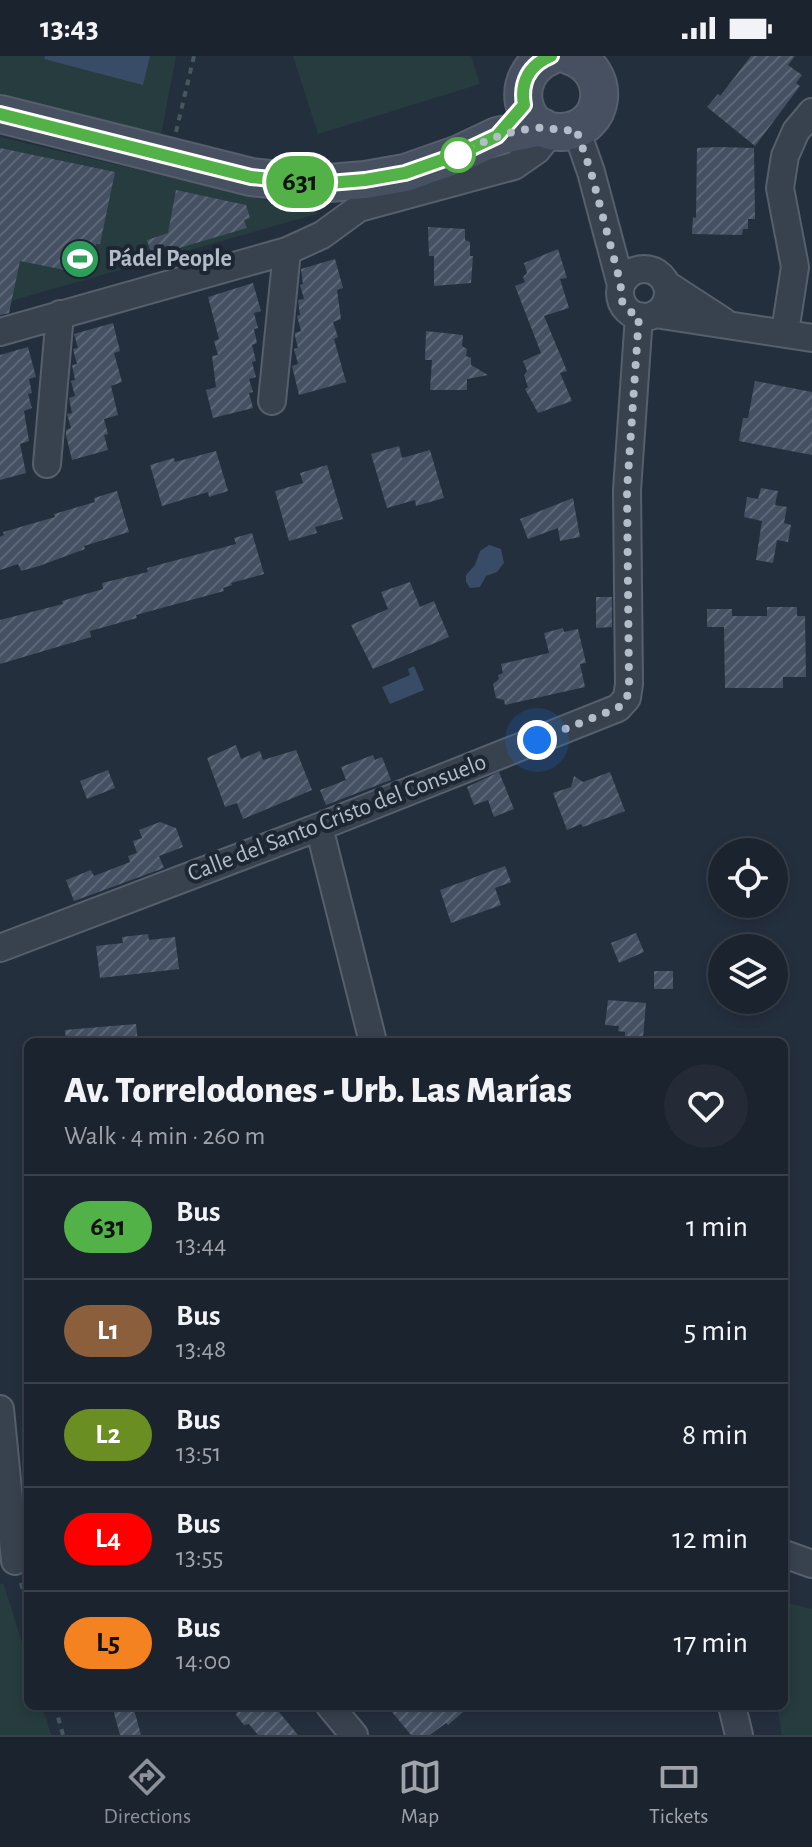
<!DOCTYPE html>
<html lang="en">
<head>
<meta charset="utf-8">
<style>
  body { margin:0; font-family:"Alegreya Sans",sans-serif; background:#242b36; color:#f1f3f6; height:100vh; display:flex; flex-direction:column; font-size:30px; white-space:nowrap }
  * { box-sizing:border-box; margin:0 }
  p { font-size:26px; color:#a0a4aa }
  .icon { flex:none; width:44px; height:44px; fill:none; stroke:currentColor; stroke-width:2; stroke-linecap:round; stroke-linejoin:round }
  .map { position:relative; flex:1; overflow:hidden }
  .drawer { position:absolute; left:24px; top:982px; width:764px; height:672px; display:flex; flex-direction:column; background:#1b232e; border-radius:12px; box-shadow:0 4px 12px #0003,0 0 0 2px #39404a }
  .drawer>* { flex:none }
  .badge { padding:0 16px; border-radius:26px; font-size:28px; line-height:52px }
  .fabs { position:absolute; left:708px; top:782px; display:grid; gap:16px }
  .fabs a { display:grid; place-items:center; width:80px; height:80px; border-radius:50%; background:#1b232e; box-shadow:0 4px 12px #0003,0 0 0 2px #39404a; font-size:40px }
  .you { position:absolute; width:40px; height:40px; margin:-20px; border:6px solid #fff; border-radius:50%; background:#1a73e8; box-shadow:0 0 0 12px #1a73e833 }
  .map>.badge { position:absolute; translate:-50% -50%; box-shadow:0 0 0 4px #fff }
  .round { display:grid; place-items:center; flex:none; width:84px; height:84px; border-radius:42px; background:#242b36 }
  .overview { display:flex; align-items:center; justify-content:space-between; height:136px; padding:0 40px }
  h1 { font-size:38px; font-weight:800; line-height:60px }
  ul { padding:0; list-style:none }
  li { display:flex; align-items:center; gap:24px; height:104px; padding:0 40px; border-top:2px solid #39404a }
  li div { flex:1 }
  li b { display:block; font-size:30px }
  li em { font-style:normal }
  li .badge { min-width:88px; font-weight:700; text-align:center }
  .status { display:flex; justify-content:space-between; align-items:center; height:56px; padding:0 40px; background:#1b232e; direction:ltr }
  .status svg { height:22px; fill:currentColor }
  .tab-bar { display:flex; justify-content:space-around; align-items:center; height:112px; border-top:2px solid #39404a; background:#1b232e; font-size:22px; color:#a0a4aa }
  .tab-bar a { display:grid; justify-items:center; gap:4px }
  .tab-bar .active { color:#8c9099 }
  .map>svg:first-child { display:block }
</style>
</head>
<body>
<div class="status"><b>13:43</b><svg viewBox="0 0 49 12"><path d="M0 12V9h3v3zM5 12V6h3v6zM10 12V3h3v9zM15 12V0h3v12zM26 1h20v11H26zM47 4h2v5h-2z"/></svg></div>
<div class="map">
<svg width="812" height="1679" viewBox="0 0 812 1679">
  <defs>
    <pattern id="building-hatch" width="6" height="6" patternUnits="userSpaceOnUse" patternTransform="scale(2)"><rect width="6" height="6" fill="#455162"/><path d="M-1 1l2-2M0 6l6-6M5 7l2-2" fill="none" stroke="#5d6877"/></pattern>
  </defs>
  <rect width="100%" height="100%" fill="#242f3e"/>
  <!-- green -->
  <path fill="#263c3f" d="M0 0H176L161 79 0 38Z
    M293 0H471L480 28 318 78Z
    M0 81 320 157 0 248Z
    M0 1527 4 1529 28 1606V1650H42L51 1679H0Z
    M784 1546 812 1553V1679H782L777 1650H784Z"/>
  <!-- water -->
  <path fill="#394c67" d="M45 0H150L143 29 44 3Z
    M489 489 501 493 504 507 497 516 486 520 480 531 470 532 466 526V519L475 509 480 495Z
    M414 610 424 634 390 648 382 631 410 619 408 613Z"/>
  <!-- building -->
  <path fill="url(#building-hatch)" d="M751 0H795L788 9 802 19 796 27 800 30 755 90 707 51 718 38 720 40Z
    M719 91 754 92 755 163H748V173H743L742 179 692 178 693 161 696 162 697 92Z
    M0 92 115 116 100 188H96L90 219 20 205 9 257 0 259Z
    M176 134 246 149 250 162 244 164 247 172 152 200 147 184 168 177Z
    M428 171 465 173V184L470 186V200H473L471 227 434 230V200H429Z
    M558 193 567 222 560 223 569 252 544 260 567 315 560 317 572 345 538 357 525 333 528 331 524 319 527 315 523 305 541 297 515 230 525 226 523 221 527 217 524 207Z
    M335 203 343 232 337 234 341 263 333 266 338 281 334 283 346 326 299 339 292 310 298 308 294 293 298 292 295 280V277L301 275 297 260 300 259 298 244 304 243 300 229 303 228 301 213Z
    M253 227 261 255 254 257 258 272 254 273 257 287 252 289 256 305 252 306 256 321 249 323 253 336 249 337 253 352 213 362 206 334 216 331 212 300 218 299 214 285 219 283 208 241Z
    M113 267 120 295 114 297 122 326 111 330 118 359 104 363 108 378 104 379 108 394 72 404 66 379V374L71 372 67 358 72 357 69 342 75 340 71 325 75 324 72 309 77 308 73 293 78 292 74 278Z
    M426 275 463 279 462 290 467 293 466 300 471 302V309L488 319 467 323V334H430L432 304H425Z
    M28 291 36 321 29 323 32 337 28 338 32 352 24 355 29 385 20 388 26 417 0 424V299Z
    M755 325 812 336V399L739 385 743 362H748Z
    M399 390 402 402 430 394 444 442 416 450 415 444 387 452 371 398Z
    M216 395 228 435 209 441 208 436 162 450 150 409 174 402 175 406Z
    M327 409 343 463 315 471 317 477 289 485 275 435 303 427 300 417Z
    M761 432 778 435 775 449 787 451 784 467 791 469 788 486 777 484 773 507 756 504 762 465 744 461 747 441 758 443Z
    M117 435 129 476 84 490 85 493 39 510 21 515 18 508 0 514V481L4 479 3 476 55 461 54 458 95 446 94 442Z
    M573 442 580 481 560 485 558 472 528 483 520 463Z
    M252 477 264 518 231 527 232 529 223 532 224 535 136 559 137 562 90 575 91 581 0 608V564L63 548 62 545 103 533 102 527 148 516 147 512 236 488 234 482Z
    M410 526 420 551 434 545 449 581 373 613 351 569 388 553 381 536Z
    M596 541H612V571L596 572Z
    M767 551H797V560H805L806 621H783V632H725L724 571H707V553H732V560H767Z
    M563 572 564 576 578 573 586 607 580 608 585 631 505 649 504 644 496 642 493 628 499 623 498 619 503 617 501 608 549 597 544 577Z
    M236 689 241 703 260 695 263 704 296 694 312 734 243 763 237 747 225 751 207 702Z
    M373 699 375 704 382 701 391 724 326 749 320 734 346 724 341 711Z
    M108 714 115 732 87 743 80 725Z
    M499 716 514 753 494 761 488 744 474 749 467 731Z
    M610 716 625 755 583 771 581 768 567 774 553 737 571 731 574 720 583 726Z
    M160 766 176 772 183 791 159 800 164 812 74 845 66 824 91 814 94 820 130 806 128 800 137 797 133 785 142 782 139 774Z
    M505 810 511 826 495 832 501 849 451 867 440 834Z
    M636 877 644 896 619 907 611 887Z
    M148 878 149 884 175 881 179 913 100 922 96 890 123 887 122 881Z
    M654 915H673V933H654Z
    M608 944 646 947 643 982 625 980V976L618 975 619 970 605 969Z
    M136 968 138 986H66L65 974Z
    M112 1650H133L141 1679H120Z
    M240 1650H274L298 1679H258L249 1668 244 1669 236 1659Z
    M387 1650H470L448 1669 446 1667 430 1679H411Z"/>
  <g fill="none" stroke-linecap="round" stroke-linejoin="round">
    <!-- street casing -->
    <g stroke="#565f6c" stroke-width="30">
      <path id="street" d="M576 73 591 116 621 229
        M620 237a24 24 0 1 1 48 0a24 24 0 1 1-48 0Z
        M666 228 723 265
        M655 258 812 282
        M0 276 287 195 322 179 359 152 514 110 537 94 552 75
        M785 276 795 211 780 132 785 100 796 75 812 56
        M272 345 287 195
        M47 408 60 258
        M319 771 373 986
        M0 892 319 771 618 652 627 642 629 628 627 434 639 260
        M0 1353 15 1505
        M784 1498 812 1508
        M330 1650 354 1679
        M732 1650 739 1679"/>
    </g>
    <!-- secondary casing -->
    <g stroke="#565f6c" stroke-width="40">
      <path id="secondary" d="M550 0C508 18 518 78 562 76 607 74 613 14 570 0
        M0 58 251 121 317 128 365 124 405 117 459 98 497 80 542 71"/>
    </g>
    <!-- path -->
    <path stroke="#44595c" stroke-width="4" stroke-dasharray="6 6" stroke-linecap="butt" d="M176 76 194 0
      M21 1527 28 1553
      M55 1650 63 1679"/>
    <!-- street -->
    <use href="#street" stroke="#38414e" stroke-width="26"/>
    <!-- secondary -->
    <use href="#secondary" stroke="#465061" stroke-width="36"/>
  </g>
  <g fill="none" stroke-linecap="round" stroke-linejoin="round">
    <!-- line casing -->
    <g stroke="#fff" stroke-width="18">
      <path id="line" d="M0 58 251 121 317 128 365 124 405 117 459 98 497 80 524 49C520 26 529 9 551 0"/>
    </g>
    <!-- line -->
    <use href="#line" stroke="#53b247" stroke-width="12"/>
    <!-- walk -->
    <path stroke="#b4bcc9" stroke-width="8" stroke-dasharray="0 14.4" d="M458 99C483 85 509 74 538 72 552 70 558 77 576 73L591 116 621 229C619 245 624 254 639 260L627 434 629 628 627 642 618 652 537 684"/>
  </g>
  <!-- icons -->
  <defs>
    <g id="stadium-disc" transform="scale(2)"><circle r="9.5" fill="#2e9e5b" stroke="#1d2633"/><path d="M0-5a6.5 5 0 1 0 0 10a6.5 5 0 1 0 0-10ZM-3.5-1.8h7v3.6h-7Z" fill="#fff"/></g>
  </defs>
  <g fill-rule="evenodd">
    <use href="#stadium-disc" x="80" y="203"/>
  </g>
  <!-- markers -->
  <circle fill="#fff" stroke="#53b247" stroke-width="4" cx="458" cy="99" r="16"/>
  <g text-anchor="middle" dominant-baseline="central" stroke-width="8" stroke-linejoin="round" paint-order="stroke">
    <!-- poi labels -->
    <g font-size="24" font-weight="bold" fill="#b4bcc9" stroke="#1d2633" text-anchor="start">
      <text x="108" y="203">Pádel People</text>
    </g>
    <!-- street labels -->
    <g font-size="24" fill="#b4bcc9" stroke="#1d2633">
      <text transform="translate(337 762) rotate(-21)">Calle del Santo Cristo del Consuelo</text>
    </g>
  </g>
</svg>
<div class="fabs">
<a><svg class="icon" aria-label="locate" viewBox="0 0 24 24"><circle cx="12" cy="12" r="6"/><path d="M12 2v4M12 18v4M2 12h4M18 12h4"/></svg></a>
<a><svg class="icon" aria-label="layers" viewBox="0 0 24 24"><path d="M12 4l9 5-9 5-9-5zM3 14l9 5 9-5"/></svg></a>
</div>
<div class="you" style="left:537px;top:684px"></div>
<b class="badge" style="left:300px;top:126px;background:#53b247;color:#111">631</b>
<section class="drawer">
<div class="overview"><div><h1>Av. Torrelodones - Urb. Las Marías</h1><p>Walk · 4 min · 260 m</p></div><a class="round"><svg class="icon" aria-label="heart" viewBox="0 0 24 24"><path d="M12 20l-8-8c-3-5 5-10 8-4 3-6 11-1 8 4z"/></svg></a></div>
<ul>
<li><span class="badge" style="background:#53b247;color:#111">631</span><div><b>Bus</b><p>13:44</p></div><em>1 min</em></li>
<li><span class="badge" style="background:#8b5e3c;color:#fff">L1</span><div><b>Bus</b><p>13:48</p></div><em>5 min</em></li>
<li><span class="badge" style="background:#6b8e23;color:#fff">L2</span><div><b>Bus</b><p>13:51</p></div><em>8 min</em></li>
<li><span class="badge" style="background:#f00;color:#fff">L4</span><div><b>Bus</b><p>13:55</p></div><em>12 min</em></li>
<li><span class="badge" style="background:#f58220;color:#111">L5</span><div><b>Bus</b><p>14:00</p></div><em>17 min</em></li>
</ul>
</section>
</div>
<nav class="tab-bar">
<a class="active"><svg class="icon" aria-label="directions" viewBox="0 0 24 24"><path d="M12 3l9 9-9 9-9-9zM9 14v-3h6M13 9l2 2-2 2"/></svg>Directions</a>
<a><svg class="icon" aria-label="map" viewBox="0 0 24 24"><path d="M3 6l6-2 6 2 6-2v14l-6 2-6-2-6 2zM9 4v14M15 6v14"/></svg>Map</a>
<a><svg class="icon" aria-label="tickets" viewBox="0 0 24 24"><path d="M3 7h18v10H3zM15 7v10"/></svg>Tickets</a>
</nav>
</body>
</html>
